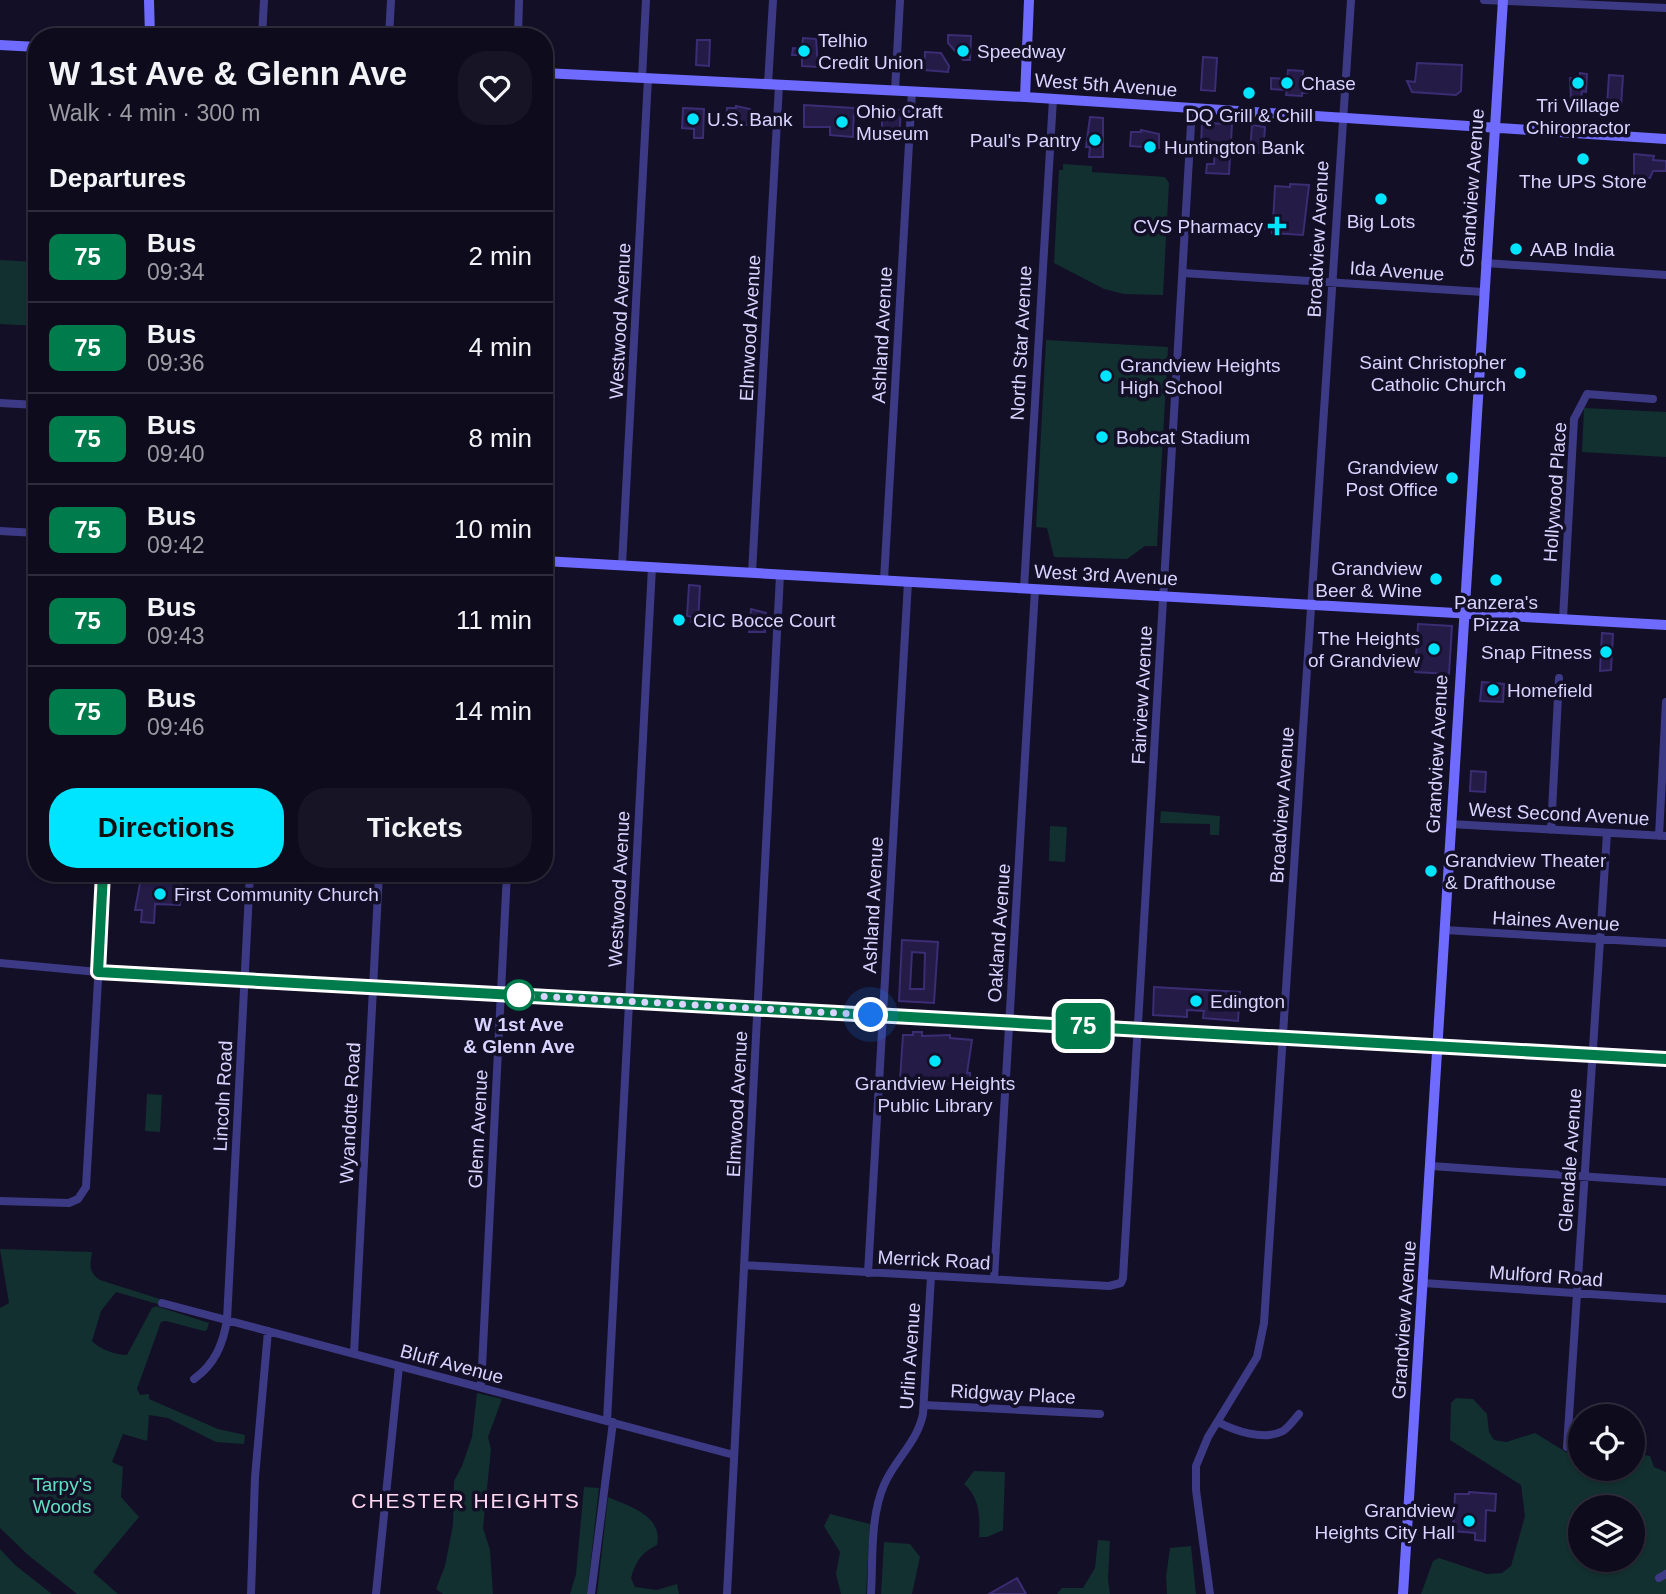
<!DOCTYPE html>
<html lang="en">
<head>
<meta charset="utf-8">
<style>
  body { margin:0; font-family:Arial,sans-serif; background:#171425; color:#f1f3f6; height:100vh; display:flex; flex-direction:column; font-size:26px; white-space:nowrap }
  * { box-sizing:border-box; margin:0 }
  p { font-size:23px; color:#9b9ba3 }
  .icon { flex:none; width:38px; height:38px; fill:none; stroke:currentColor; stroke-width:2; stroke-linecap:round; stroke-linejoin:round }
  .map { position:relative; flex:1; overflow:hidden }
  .drawer { position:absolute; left:28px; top:28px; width:525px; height:854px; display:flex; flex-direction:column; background:#0e0b1c; border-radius:28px; box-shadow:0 2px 5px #0004,0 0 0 2px #2e2b3b }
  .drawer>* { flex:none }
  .badge { padding:0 14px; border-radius:10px; font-size:24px; line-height:46px }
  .buttons { position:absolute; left:1568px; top:1404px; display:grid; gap:14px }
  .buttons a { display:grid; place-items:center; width:77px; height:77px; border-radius:50%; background:#0e0b1c; box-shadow:0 2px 5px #0004,0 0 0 2px #2e2b3b; font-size:35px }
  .you { position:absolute; width:35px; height:35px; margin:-18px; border:5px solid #fff; border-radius:50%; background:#1a73e8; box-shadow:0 0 0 10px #1a73e833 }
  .map>.badge { position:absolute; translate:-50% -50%; box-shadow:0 0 0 4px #fff }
  h2 { padding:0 21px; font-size:26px; line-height:63px }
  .round { display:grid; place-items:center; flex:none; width:74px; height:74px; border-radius:28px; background:#171425 }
  .summary { display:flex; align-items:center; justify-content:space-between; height:119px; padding:0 21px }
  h1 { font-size:33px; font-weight:600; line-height:52px }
  .cta { display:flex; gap:14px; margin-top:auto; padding:14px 21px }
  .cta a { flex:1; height:80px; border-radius:28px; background:#00e5ff; color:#111; font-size:28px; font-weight:600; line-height:80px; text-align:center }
  .cta a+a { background:#171425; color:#f1f3f6 }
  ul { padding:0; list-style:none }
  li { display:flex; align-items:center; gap:21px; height:91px; padding:0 21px; border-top:2px solid #2e2b3b }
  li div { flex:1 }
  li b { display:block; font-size:26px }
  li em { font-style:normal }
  li .badge { min-width:77px; font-weight:700; text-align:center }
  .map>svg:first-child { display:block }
</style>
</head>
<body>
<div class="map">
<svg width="1666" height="1594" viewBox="0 0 1666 1594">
  <rect width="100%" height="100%" fill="#130f26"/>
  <!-- green -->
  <path fill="#12302f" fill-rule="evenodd" d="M1063 164 1092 166V172L1165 177 1169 183 1163 295 1124 294 1104 289 1054 263 1059 170H1063Z
    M0 260 37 262V326L0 324Z
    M1046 340 1168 347 1157 546H1145L1127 559 1054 557 1047 528 1036 527Z
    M1584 408 1666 412V457L1582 452Z
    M1161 811 1220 816 1219 835H1210V824L1160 823Z
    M1050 826 1067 827 1065 862 1049 861Z
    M147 1094 162 1095 160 1132 145 1131Z
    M0 1249 92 1252C90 1265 88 1272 100 1280L163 1300 161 1305 116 1292 101 1311 92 1341C99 1349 116 1355 127 1355L152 1308 156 1306 209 1323 207 1330 204 1331 166 1321 161 1322 137 1389 140 1395 149 1394V1399L218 1429 245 1435 244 1444 216 1442 168 1418 149 1415 147 1441 123 1434 112 1462 123 1467 121 1497 139 1517 93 1572 118 1594H77L28 1555 0 1528V1308L9 1303Z
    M477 1393 502 1399 488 1437 491 1449 483 1528 490 1550 493 1594H443L436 1589 445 1566 453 1525 454 1481 462 1466 472 1437Z
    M1456 1398 1473 1399 1487 1414 1489 1432 1494 1440 1506 1442 1535 1433 1566 1452 1580 1454V1468H1633V1453L1650 1456 1654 1467 1666 1472V1594H1421L1433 1561 1439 1558 1487 1574 1502 1573 1511 1566 1525 1516 1521 1485 1450 1440 1451 1403ZM1580 1507H1633V1559H1580Z
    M974 1471 1005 1472 1003 1530 987 1537H979C980 1516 980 1498 964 1484Z
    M584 1487 599 1488 587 1594H570L576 1574Z
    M608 1497C631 1507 663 1516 657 1545 641 1553 636 1561 631 1578L635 1587 657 1590 677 1584 679 1594H597Z
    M830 1514 870 1524 866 1594H841L836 1574 840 1552 824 1526Z
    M1098 1540 1110 1541 1108 1579 1110 1594H1057L1062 1588H1083L1095 1568Z
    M884 1542 910 1544 920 1557 912 1594H881Z
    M1191 1546 1196 1594H1167L1166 1577 1170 1548Z
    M0 1549 15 1565 52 1594H0Z"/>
  <!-- building -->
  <path fill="#241b47" stroke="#3b2d73" stroke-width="2" fill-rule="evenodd" d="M948 35 971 36 970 60H963L948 43Z
    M803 38 816 39 818 67 802 66V55H792L793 48 802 49Z
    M697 40H710L709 66 696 65Z
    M925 52 941 53 949 66 948 72 924 70Z
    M1203 57 1217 58 1215 91 1201 90Z
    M1417 63 1462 65 1461 91 1456 95 1412 92 1407 81 1415 82Z
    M1288 70 1303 71 1302 87H1307V93H1302V96L1286 95 1287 90 1271 89V78L1287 79Z
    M1580 73 1587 74 1586 92 1582 91 1581 99H1571L1570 78 1580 79Z
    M1609 75 1623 76 1621 106 1607 105Z
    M804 105 854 108 853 137 830 135V127H804Z
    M736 106 750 109 749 125 726 124 727 108H736Z
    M683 108 704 109 703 138H694V129L682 128Z
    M883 109 901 110 899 139 881 138Z
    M1090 117 1103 118V157H1089L1090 147H1086Z
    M1202 123 1232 124 1229 174 1206 173 1207 164H1214L1215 146 1201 145Z
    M1252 125 1265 127 1263 153 1250 152Z
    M1141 130 1159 134V148L1130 146 1131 132H1141Z
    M1634 154 1654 156 1653 160 1666 161V171H1653L1650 178 1634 177Z
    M1290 184 1309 185 1303 235 1272 233V229H1265L1266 223H1273L1275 186 1290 187Z
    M689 585 700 586 698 622H691L692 617 687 616Z
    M751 609 766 613 765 632H749Z
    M1418 624 1452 626 1449 674 1415 672Z
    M1602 633 1613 634 1611 670 1600 671Z
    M1482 682 1504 684 1503 702 1480 701Z
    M1471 771 1486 772 1485 792 1470 791Z
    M142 873H182L180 905 155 904 154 923 141 922 142 910H135Z
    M902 940 938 942 934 1003 899 1001ZM912 952 925 953 924 989H910Z
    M1154 987 1240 992 1238 1021 1203 1018 1204 1011 1187 1010V1017L1153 1015Z
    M913 1032H922V1036L950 1035V1038L972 1040 967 1073H970V1084L947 1083V1085H939V1082L900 1080 903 1035H913Z
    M1469 1492 1496 1494 1495 1511 1486 1510 1485 1541 1475 1540V1533L1453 1531 1455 1494H1469Z
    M1017 1578 1026 1594H989Z"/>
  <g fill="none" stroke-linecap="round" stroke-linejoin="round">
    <!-- street -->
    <path stroke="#3d3a85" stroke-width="8" d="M1484 0 1666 8
      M262 37 264 0
      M389 37 391 0
      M518 37 519 0
      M642 78 646 0
      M768 84 773 0
      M895 91 900 0
      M1485 263 1666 275
      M1183 273 1483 292
      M0 403 37 405
      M0 531 37 533
      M622 565 648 78
      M752 573 779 85
      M884 580 912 91
      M1024 588 1053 99
      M1563 619 1574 419 1587 394 1653 399
      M1451 824 1666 836
      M1551 830 1559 678
      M1659 836 1666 702
      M1444 930 1666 943
      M0 963 98 972V980L86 1187 78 1199 69 1203 0 1201
      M1431 1166 1666 1182
      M744 1265 1109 1286 1121 1283 1123 1278 1192 108
      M868 1273 908 582
      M994 1279 1035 589
      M1423 1283 1666 1299
      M162 1303 734 1455
      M354 1354 379 873
      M194 1379C215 1364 223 1344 227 1320L250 873
      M481 1387 507 873
      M924 1405 1100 1414
      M607 1421 652 567
      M1218 1422C1235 1431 1264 1441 1283 1431 1289 1427 1294 1420 1299 1414
      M1567 1447 1607 833
      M1659 1578 1666 1574
      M251 1594 255 1477 268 1331
      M376 1594 399 1366
      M591 1594 613 1422
      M727 1594 780 575
      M871 1594C873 1559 870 1517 884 1485 895 1459 917 1443 923 1414L931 1276
      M1210 1594 1196 1490V1466L1208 1437 1257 1357 1264 1323 1351 0"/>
    <!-- secondary -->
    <path stroke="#6f6bff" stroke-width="10" d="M149 0 150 37
      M0 45 37 47
      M544 73 1025 97 1666 139
      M1025 97 1029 0
      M544 561 1666 625
      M103 873 98 972 1666 1059
      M1403 1594 1503 0"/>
  </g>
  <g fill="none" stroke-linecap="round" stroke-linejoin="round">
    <!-- line casing -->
    <g stroke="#fff" stroke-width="16">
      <path id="line" d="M103 873 98 972 1666 1059"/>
    </g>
    <!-- line -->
    <use href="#line" stroke="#007b4b" stroke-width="10"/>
    <!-- walk -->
    <path stroke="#d9d4ff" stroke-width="7" stroke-dasharray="0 12.6" d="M519 995 871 1015"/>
  </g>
  <!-- markers -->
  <g fill="#00e5ff" stroke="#130f26" stroke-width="2.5">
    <circle cx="804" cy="51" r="7"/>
    <circle cx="963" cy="51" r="7"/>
    <circle cx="1287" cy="83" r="7"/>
    <circle cx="1578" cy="83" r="7"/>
    <circle cx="1249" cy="93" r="7"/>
    <circle cx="693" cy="119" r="7"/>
    <circle cx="842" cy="122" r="7"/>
    <circle cx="1095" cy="140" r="7"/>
    <circle cx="1150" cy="147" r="7"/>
    <circle cx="1583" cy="159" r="7"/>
    <circle cx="1381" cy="199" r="7"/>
    <path d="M1273.5 215.5h7v7h7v7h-7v7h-7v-7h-7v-7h7z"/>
    <circle cx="1516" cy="249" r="7"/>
    <circle cx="1520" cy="373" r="7"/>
    <circle cx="1106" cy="376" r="7"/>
    <circle cx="1102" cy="437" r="7"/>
    <circle cx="1452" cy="478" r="7"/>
    <circle cx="1436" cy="579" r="7"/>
    <circle cx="1496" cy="580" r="7"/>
    <circle cx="679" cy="620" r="7"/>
    <circle cx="1434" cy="649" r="7"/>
    <circle cx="1606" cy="652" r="7"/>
    <circle cx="1493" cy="690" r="7"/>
    <circle cx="1431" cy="871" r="7"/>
    <circle cx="160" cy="894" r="7"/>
    <circle cx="1196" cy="1001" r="7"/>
    <circle cx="935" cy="1061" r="7"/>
    <circle cx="1469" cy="1521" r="7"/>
  </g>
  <circle fill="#fff" stroke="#007b4b" stroke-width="3.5" cx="519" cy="995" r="14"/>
  <g text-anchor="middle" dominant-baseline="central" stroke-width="7" stroke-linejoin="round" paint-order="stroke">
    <!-- poi labels -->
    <g font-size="19" fill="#d9d4ff" stroke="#130f26" text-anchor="start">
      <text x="818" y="40">Telhio<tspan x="818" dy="22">Credit Union</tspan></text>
      <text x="977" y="51">Speedway</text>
      <text x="1301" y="83">Chase</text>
      <text x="1578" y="105" text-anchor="middle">Tri Village<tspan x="1578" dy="22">Chiropractor</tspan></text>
      <text x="856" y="111">Ohio Craft<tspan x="856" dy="22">Museum</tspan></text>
      <text x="1249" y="115" text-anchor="middle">DQ Grill &amp; Chill</text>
      <text x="707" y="119">U.S. Bank</text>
      <text x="1081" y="140" text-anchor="end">Paul's Pantry</text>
      <text x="1164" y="147">Huntington Bank</text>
      <text x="1583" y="181" text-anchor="middle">The UPS Store</text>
      <text x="1381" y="221" text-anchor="middle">Big Lots</text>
      <text x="1263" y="226" text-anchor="end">CVS Pharmacy</text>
      <text x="1530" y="249">AAB India</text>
      <text x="1506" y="362" text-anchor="end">Saint Christopher<tspan x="1506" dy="22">Catholic Church</tspan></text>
      <text x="1120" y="365">Grandview Heights<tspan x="1120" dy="22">High School</tspan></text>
      <text x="1116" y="437">Bobcat Stadium</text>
      <text x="1438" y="467" text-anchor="end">Grandview<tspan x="1438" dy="22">Post Office</tspan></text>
      <text x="1422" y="568" text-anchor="end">Grandview<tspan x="1422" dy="22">Beer &amp; Wine</tspan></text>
      <text x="1496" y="602" text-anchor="middle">Panzera's<tspan x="1496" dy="22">Pizza</tspan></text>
      <text x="693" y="620">CIC Bocce Court</text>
      <text x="1420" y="638" text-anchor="end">The Heights<tspan x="1420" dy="22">of Grandview</tspan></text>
      <text x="1592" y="652" text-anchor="end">Snap Fitness</text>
      <text x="1507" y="690">Homefield</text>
      <text x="1445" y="860">Grandview Theater<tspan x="1445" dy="22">&amp; Drafthouse</tspan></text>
      <text x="174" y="894">First Community Church</text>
      <text x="1210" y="1001">Edington</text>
      <text x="935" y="1083" text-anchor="middle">Grandview Heights<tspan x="935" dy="22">Public Library</tspan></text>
      <text x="1455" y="1510" text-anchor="end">Grandview<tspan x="1455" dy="22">Heights City Hall</tspan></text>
    </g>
    <!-- street labels -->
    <g font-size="19" fill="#d9d4ff" stroke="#130f26">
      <text transform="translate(1106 85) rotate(4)">West 5th Avenue</text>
      <text transform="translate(1472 188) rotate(-86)">Grandview Avenue</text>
      <text transform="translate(1318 239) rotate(-87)">Broadview Avenue</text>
      <text transform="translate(1397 271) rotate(4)">Ida Avenue</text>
      <text transform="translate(620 321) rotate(-87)">Westwood Avenue</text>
      <text transform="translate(750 328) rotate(-87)">Elmwood Avenue</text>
      <text transform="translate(882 335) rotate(-87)">Ashland Avenue</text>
      <text transform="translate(1021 343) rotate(-87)">North Star Avenue</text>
      <text transform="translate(1555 492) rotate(-86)">Hollywood Place</text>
      <text transform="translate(1106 575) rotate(3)">West 3rd Avenue</text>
      <text transform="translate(1142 695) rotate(-87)">Fairview Avenue</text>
      <text transform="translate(1437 754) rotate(-87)">Grandview Avenue</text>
      <text transform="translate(1282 805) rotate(-86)">Broadview Avenue</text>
      <text transform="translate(1559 814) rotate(3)">West Second Avenue</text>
      <text transform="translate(619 889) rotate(-87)">Westwood Avenue</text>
      <text transform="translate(873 905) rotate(-87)">Ashland Avenue</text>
      <text transform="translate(1556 921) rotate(3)">Haines Avenue</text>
      <text transform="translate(999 933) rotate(-86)">Oakland Avenue</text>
      <text transform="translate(223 1096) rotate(-87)">Lincoln Road</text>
      <text transform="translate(737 1104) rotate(-87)">Elmwood Avenue</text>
      <text transform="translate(350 1113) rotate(-87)">Wyandotte Road</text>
      <text transform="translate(478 1129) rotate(-87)">Glenn Avenue</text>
      <text transform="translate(1570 1160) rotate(-86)">Glendale Avenue</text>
      <text transform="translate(934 1260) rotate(3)">Merrick Road</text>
      <text transform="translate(1546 1276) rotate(4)">Mulford Road</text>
      <text transform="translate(1404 1320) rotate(-86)">Grandview Avenue</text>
      <text transform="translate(910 1356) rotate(-86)">Urlin Avenue</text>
      <text transform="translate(452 1364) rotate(15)">Bluff Avenue</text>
      <text transform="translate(1013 1394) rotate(3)">Ridgway Place</text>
    </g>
    <!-- stop labels -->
    <g font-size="19" font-weight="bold" fill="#d9d4ff" stroke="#130f26">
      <text x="519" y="1024">W 1st Ave<tspan x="519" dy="22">&amp; Glenn Ave</tspan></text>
    </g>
    <!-- park labels -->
    <g font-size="19" fill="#5fe0c0" stroke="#130f26">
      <text x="62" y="1484">Tarpy's<tspan x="62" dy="22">Woods</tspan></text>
    </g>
    <!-- neighbourhood labels -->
    <g font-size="21" letter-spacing="2" fill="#ffd6f0" stroke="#130f26">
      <text x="466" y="1500">CHESTER HEIGHTS</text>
    </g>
  </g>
</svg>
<div class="buttons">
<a><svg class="icon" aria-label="locate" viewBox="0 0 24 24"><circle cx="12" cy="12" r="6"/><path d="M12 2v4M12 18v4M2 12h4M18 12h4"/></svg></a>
<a><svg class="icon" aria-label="layers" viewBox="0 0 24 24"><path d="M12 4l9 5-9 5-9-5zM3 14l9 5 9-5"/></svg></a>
</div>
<div class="you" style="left:871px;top:1015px"></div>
<b class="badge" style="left:1083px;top:1026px;background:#007b4b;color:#fff">75</b>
<section class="drawer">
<div class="summary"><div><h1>W 1st Ave &amp; Glenn Ave</h1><p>Walk · 4 min · 300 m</p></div><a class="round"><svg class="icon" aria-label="heart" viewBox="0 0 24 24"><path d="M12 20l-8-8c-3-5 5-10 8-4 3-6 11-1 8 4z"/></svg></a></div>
<h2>Departures</h2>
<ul>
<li><span class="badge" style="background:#007b4b;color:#fff">75</span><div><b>Bus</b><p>09:34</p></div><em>2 min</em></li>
<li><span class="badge" style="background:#007b4b;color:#fff">75</span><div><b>Bus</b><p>09:36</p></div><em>4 min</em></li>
<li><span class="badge" style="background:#007b4b;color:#fff">75</span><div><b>Bus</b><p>09:40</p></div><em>8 min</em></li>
<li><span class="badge" style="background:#007b4b;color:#fff">75</span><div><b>Bus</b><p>09:42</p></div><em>10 min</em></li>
<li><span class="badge" style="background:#007b4b;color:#fff">75</span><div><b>Bus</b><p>09:43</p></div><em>11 min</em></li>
<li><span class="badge" style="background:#007b4b;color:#fff">75</span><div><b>Bus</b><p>09:46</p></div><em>14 min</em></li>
</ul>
<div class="cta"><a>Directions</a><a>Tickets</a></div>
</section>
</div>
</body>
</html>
